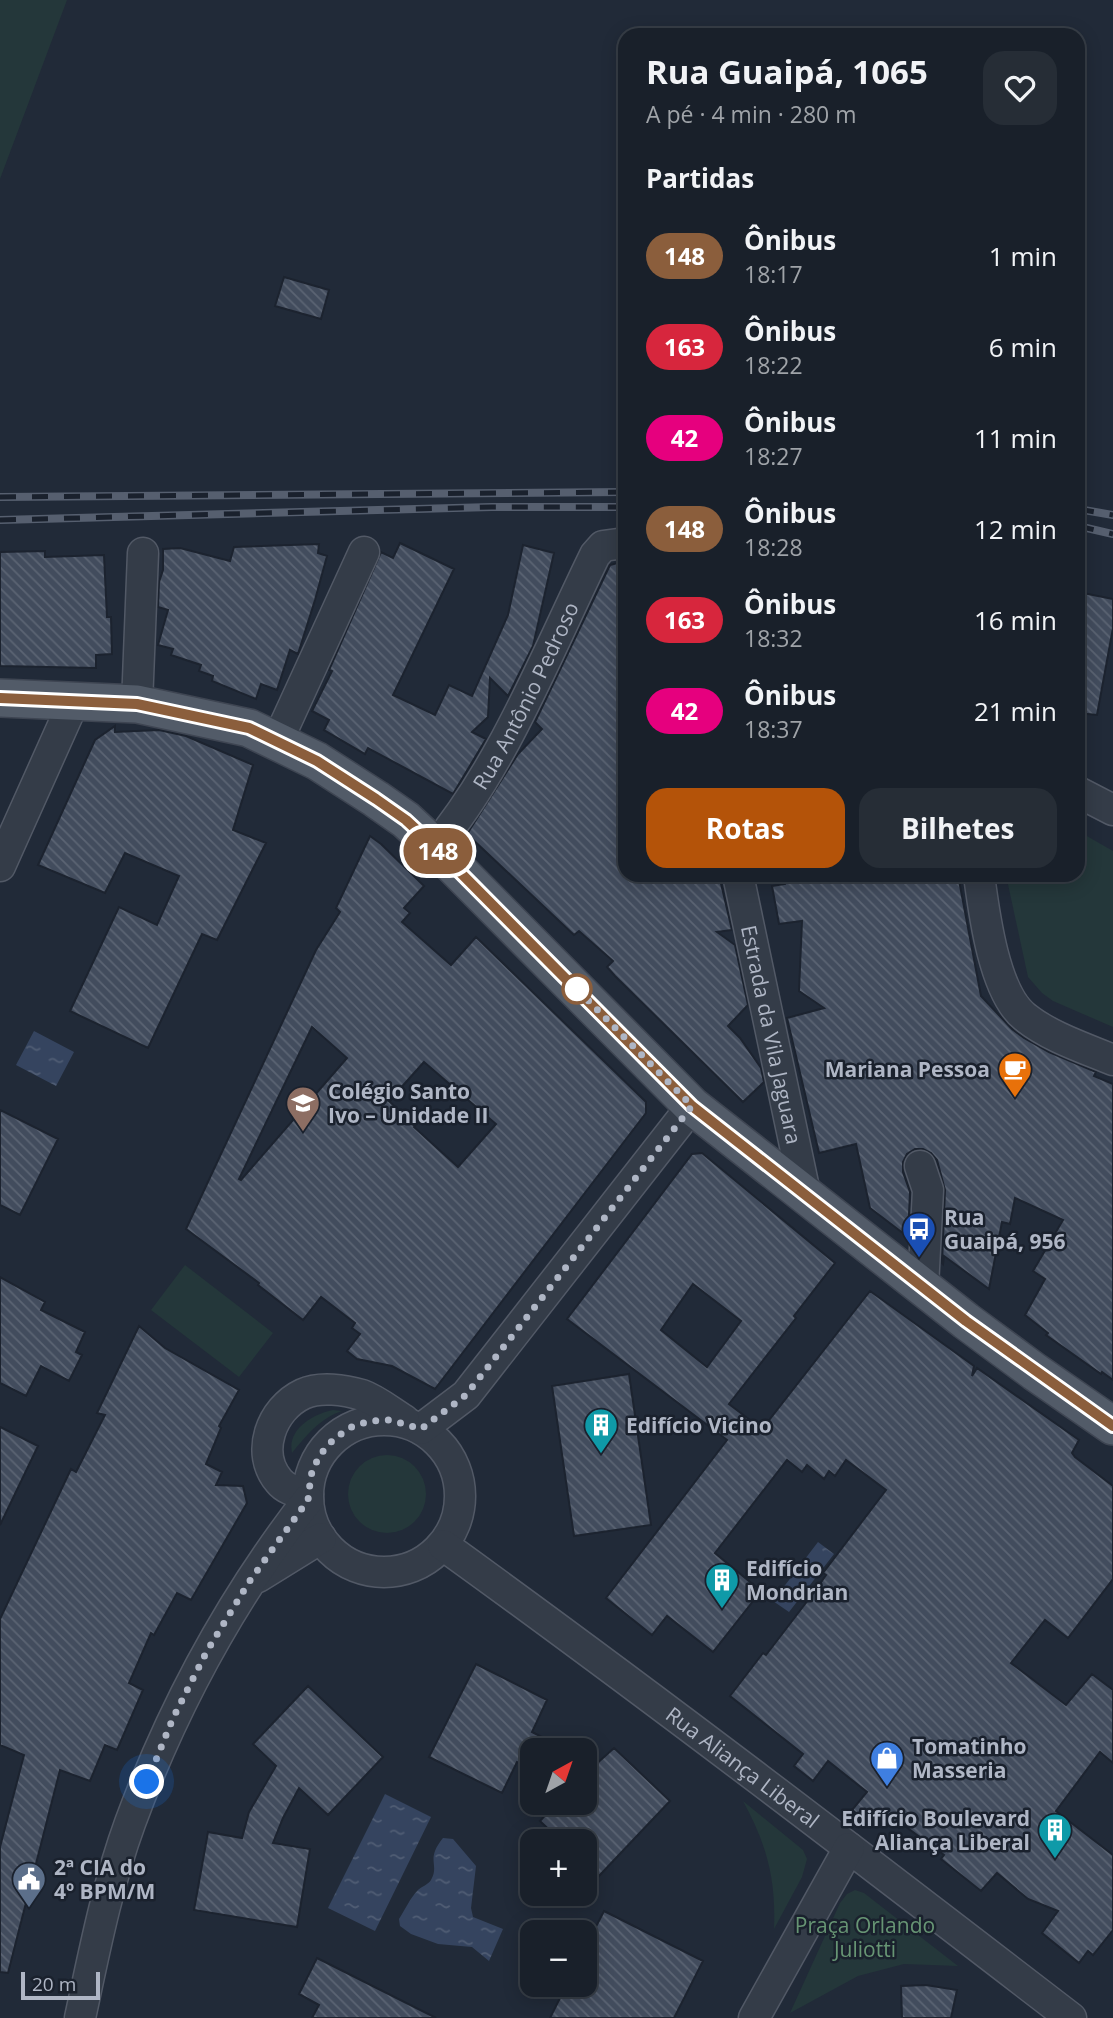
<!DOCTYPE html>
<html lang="pt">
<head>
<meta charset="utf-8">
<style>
  body { margin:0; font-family:"Open Sans",sans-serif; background:#262d36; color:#f1f3f6; height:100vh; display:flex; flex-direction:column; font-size:26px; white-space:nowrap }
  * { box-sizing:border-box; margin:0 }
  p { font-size:23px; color:#9fa3a8 }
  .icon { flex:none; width:38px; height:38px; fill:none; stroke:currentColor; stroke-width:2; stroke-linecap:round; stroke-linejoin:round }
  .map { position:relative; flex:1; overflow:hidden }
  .panel { position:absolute; left:618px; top:28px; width:467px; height:854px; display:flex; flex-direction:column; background:#19202a; border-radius:21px; box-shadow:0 4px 18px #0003,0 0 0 2px #373e47 }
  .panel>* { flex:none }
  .badge { padding:0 14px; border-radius:23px; font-size:24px; line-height:46px }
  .needle { width:46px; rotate:40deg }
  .tools { position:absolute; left:520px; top:1738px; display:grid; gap:14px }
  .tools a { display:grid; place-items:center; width:77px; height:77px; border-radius:14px; background:#19202a; box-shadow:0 4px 18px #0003,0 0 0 2px #373e47; font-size:35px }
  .scale { position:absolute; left:21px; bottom:18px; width:79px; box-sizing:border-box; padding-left:7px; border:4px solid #afb6c5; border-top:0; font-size:19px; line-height:24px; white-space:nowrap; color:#afb6c5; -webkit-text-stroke:5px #1a212d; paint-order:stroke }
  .you { position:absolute; width:35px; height:35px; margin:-18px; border:5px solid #fff; border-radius:50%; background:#1a73e8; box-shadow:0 0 0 10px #1a73e833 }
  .map>.badge { position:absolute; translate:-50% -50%; box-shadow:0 0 0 4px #fff }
  h2 { padding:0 28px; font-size:26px; line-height:63px }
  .round { display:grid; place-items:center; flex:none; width:74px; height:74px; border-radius:21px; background:#262d36 }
  .summary { display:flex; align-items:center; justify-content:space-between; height:119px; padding:0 28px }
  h1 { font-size:33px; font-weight:700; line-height:52px }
  .action { display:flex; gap:14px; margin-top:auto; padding:14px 28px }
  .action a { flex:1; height:80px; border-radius:21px; background:#b45309; color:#fff; font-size:28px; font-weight:700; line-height:80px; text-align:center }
  .action a+a { background:#262d36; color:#f1f3f6 }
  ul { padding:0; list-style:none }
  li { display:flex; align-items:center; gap:21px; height:91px; padding:0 28px }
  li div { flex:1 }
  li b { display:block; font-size:26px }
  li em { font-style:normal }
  li .badge { min-width:77px; font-weight:700; text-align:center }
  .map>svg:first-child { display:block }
</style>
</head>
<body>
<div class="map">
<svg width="1113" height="2018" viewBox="0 0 1113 2018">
  <defs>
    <pattern id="water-ripples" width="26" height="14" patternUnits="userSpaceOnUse" patternTransform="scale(1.75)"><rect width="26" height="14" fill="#35445f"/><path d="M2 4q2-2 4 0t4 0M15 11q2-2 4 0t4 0" fill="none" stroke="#505d74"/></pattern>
    <pattern id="building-back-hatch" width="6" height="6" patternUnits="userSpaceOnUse" patternTransform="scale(1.75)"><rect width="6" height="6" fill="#424c5d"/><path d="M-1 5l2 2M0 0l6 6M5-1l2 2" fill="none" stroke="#5b6473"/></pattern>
  </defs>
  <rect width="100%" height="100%" fill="#212a38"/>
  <!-- park -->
  <path fill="#24373a" d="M0 0H67L0 179Z
    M1078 831 1113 851V1027L1053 1001 1042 993 1028 977 1006 875H1078Z
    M185 1265 273 1333 239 1377 151 1310Z
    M333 1410 342 1411C320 1418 306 1436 292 1453 287 1429 313 1414 333 1410Z
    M348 1494a39 39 0 1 1 78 0a39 39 0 1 1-78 0Z
    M743 1801 803 1850 807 1859 802 1877 774 1929C776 1879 767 1845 743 1801Z
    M855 1890 864 1893 958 1966 904 1964 858 1976 790 2013 840 1903 847 1894Z"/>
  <!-- water -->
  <path fill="url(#water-ripples)" d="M34 1031 74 1052 56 1086 16 1065Z
    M818 1542 834 1554 789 1612 773 1601Z
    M385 1794 431 1817 375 1931 328 1908Z
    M443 1838 453 1839 476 1866 471 1908 473 1917 503 1929 489 1961 472 1947 438 1944 411 1934 400 1926 399 1919C405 1910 410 1898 418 1890 422 1886 428 1885 431 1880 440 1864 425 1860 443 1838Z"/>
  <!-- building -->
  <path fill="url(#building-back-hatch)" stroke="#1c232f" stroke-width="2" fill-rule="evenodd" d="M284 277 329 290 321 319 275 306Z
    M400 543 454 569 393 695 435 715 449 685 472 696 508 615 523 545 554 553 533 646 508 696 490 678 488 717 472 732 486 739 453 794 368 748 365 754 324 730 329 720 312 711 332 671 329 670 381 552 393 558Z
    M319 544 318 553 327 556 315 600 298 654 290 650 277 690 261 684 256 699 212 681 213 676 199 671 201 665 171 655 173 649 158 645 168 610 158 607 159 582 163 570V549L180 548 230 561 234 547Z
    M45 551V557L104 555 107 617H111L112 654 96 655V668L0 666V552Z
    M625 561V875H719L732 930 717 932 735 945 748 1005 728 1026 740 1038 761 1068 764 1082 743 1102 615 976 607 967 613 961 579 931 574 935 467 834 518 754 542 729 535 722 610 565Z
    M1078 592 1113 599V628L1097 715 1078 713Z
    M115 726V732L159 730 186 736 253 765 233 830 266 843 217 940 202 934 148 1048 70 1011 119 907 157 925 179 876 125 853 105 893 38 865 95 740Z
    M370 836 381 844 424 886 404 908 410 913 402 922 451 965 476 937 646 1102V1113L435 1389 392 1366 357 1359 347 1351 360 1334 352 1328 355 1323 321 1297 303 1320 258 1285 259 1283 186 1229 316 950 340 912 336 908ZM312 1027 347 1058 241 1180 239 1179ZM424 1062 496 1124 458 1167 414 1127 415 1126 389 1101Z
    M784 875H958L981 996 1012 1029 1024 1038 1049 1052 1096 1072 1094 1076 1113 1084V1380L1102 1372 1101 1374 1046 1335 1048 1333 1025 1315 1045 1279 1033 1271 1063 1220 1015 1198 1010 1224 1002 1222 989 1289 944 1256 943 1264 942 1263 945 1190 937 1160 931 1153 923 1149H915L907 1154 903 1162V1172L910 1192 908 1237 870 1208 856 1144 819 1153 787 1018 824 1008 799 991 802 921 779 924 772 886 785 884Z
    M0 1110 58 1139 20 1215 0 1205Z
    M702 1153 835 1263 794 1316 796 1318 729 1404 762 1429 870 1291 974 1366 972 1376 977 1368 1079 1440 1072 1453 1075 1457 1113 1486V1579L1068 1638 1045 1620 1011 1663 1066 1705 1092 1674 1113 1690V1763L1100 1752 1056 1811 1113 1855V1930L1093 1955 1088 1951 1079 1963 1042 1933 1058 1911 1028 1899 997 1873 981 1891 941 1859 944 1855 902 1824 899 1828 884 1816 875 1827 852 1810 867 1792 828 1761 813 1781 794 1766 803 1754 730 1696 763 1653 766 1655 815 1591 826 1575 823 1573 886 1490 846 1460 835 1476 829 1471 824 1479 807 1465 802 1472 787 1460 715 1553 761 1591 713 1652 667 1616 652 1635 606 1598 727 1440 567 1319 692 1154ZM693 1284 741 1321 707 1367 661 1330Z
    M0 1277 45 1302 41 1310 85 1332 76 1352 82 1355 69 1381 41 1366 26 1396 0 1383Z
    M139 1326 165 1348 239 1390 219 1426 221 1428 206 1464 222 1472 216 1485 243 1486 247 1503 191 1600 177 1593 154 1635 151 1633 129 1683 143 1690 117 1750 105 1745 90 1781 60 1770 8 1973 0 1972V1847L24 1755 0 1745V1619L71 1469 76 1472 105 1415 97 1413Z
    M629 1374 651 1525 574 1536 552 1386Z
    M0 1427 38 1446 0 1525Z
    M476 1664 547 1700 532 1732 567 1750H532V1769L517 1762 502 1793 429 1757Z
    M308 1686 383 1757 328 1815 299 1788 283 1818 273 1843 310 1849 297 1927 194 1910 208 1832 242 1838 249 1812 276 1766 253 1744Z
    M614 1748 670 1801 598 1877 584 1864V1841H561L540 1821 557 1802H584V1775Z
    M604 1911 703 1961 674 2018H550L567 1984H584V1950Z
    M317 1958 436 2018H312L319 2005 299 1994Z
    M926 1985 957 1990 951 2018H902L901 1986Z"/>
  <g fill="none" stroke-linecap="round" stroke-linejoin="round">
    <!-- minor casing -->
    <g stroke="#525966" stroke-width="33">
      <g id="minor">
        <path d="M137 704 143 553"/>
        <path d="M277 742 364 552"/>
        <path d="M1078 792 1113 810"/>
        <path id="s1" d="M435 847C503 766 548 651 595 555L603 546 625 543"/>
        <path d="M0 866 74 701"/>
        <path id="s2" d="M738 875 805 1193"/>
        <path d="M979 875C984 913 994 993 1025 1017 1050 1037 1084 1048 1113 1060"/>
        <path d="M920 1166 928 1190 923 1287"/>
        <circle cx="384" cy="1496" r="76"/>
        <path d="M421 1429 466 1395 692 1106"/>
        <path d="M308 1495C298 1492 286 1490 279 1481 255 1453 271 1409 303 1394 320 1386 345 1390 362 1395 376 1400 391 1412 404 1420"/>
        <path id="s3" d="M443 1545C655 1698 863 1858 1071 2018"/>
        <path d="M258 1577 321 1538"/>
        <path d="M80 2018C94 1953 107 1886 130 1823 173 1706 232 1598 308 1500"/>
        <path d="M754 2018 849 1848"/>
      </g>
    </g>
    <!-- major casing -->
    <g stroke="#3e4552" stroke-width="40">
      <path id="major" d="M0 698 137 704 249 728 317 761 376 799 406 820 435 847 692 1106 966 1321 1035 1372 1113 1426"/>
    </g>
    <!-- minor -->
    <use href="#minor" stroke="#343c48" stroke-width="30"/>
    <!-- major -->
    <use href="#major" stroke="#525b68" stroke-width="37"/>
    <!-- rail casing -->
    <g stroke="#565f6f" stroke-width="8">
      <path id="rail" d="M0 497 625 492
        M1078 509 1113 515
        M0 520 492 507H625
        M1078 526 1113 534"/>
    </g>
    <!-- rail -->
    <use href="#rail" stroke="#1a212d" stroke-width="5" stroke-dasharray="16" stroke-linecap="butt"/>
  </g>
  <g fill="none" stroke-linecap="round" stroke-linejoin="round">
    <!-- line casing -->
    <g stroke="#fff" stroke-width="16">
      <path id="line" d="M0 698 137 704 249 728 317 761 376 799 406 820 435 847 692 1106 966 1321 1113 1426"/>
    </g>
    <!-- line -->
    <use href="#line" stroke="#8b5e3c" stroke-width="10"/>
    <!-- walk -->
    <path stroke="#afb6c5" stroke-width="7" stroke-dasharray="0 12.6" d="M147 1782 173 1718 207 1651 249 1582 308 1500 311 1475 319 1456 333 1440 349 1428 369 1421 390 1420 421 1429 466 1395 692 1106 577 989"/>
  </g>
  <!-- icons -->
  <defs>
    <g id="cafe-pin" transform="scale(1.75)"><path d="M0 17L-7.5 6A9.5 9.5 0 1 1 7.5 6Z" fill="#e8710a" stroke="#1a212d"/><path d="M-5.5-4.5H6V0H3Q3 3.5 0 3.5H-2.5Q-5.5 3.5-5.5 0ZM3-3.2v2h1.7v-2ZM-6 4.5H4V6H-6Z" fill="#fff"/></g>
    <g id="school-pin" transform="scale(1.75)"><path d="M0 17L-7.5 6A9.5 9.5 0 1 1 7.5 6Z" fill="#8d6e63" stroke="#1a212d"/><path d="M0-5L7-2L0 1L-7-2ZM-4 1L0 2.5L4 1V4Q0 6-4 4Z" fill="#fff"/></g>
    <g id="bus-pin" transform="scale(1.75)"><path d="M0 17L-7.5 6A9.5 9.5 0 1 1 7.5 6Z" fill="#1a4fb4" stroke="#1a212d"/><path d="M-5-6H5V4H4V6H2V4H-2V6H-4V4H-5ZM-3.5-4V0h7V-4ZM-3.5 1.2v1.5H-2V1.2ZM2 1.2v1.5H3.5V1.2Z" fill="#fff"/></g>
    <g id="building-pin" transform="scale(1.75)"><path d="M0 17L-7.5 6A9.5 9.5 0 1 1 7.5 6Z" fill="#0f9aa8" stroke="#1a212d"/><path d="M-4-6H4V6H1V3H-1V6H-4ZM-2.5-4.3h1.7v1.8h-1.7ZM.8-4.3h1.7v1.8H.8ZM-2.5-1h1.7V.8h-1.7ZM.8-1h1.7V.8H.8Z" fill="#fff"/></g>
    <g id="shop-pin" transform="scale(1.75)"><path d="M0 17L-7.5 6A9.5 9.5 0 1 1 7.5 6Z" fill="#3f7fe0" stroke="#1a212d"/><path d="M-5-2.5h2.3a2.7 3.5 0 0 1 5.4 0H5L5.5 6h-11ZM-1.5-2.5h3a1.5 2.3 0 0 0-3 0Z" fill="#fff"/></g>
    <g id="civic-pin" transform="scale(1.75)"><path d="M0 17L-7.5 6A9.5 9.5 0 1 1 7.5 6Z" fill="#5c6f8a" stroke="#1a212d"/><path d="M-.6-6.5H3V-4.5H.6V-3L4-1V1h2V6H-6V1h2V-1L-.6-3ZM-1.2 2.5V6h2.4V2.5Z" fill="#fff"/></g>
  </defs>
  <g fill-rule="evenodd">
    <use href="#cafe-pin" x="1015" y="1069"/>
    <use href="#school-pin" x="303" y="1103"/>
    <use href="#bus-pin" x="919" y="1229"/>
    <use href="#building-pin" x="601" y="1425"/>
    <use href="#building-pin" x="722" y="1580"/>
    <use href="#shop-pin" x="887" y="1758"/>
    <use href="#building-pin" x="1055" y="1830"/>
    <use href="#civic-pin" x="29" y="1879"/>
  </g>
  <!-- markers -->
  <circle fill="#fff" stroke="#8b5e3c" stroke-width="3.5" cx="577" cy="989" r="14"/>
  <g text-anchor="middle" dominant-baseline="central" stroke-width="5" stroke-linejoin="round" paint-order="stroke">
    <!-- street labels -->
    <g font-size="21" fill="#afb6c5" stroke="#1a212d">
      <text stroke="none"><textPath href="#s1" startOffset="177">Rua Antônio Pedroso</textPath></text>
      <text stroke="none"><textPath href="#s2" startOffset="163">Estrada da Vila Jaguara</textPath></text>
      <text stroke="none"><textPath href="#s3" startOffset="373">Rua Aliança Liberal</textPath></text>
    </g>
    <!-- poi labels -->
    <g font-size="21" font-weight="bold" fill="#afb6c5" stroke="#1a212d" text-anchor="start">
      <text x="990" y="1069" text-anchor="end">Mariana Pessoa</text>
      <text x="328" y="1091">Colégio Santo<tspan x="328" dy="24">Ivo – Unidade II</tspan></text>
      <text x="944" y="1217">Rua<tspan x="944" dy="24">Guaipá, 956</tspan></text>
      <text x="626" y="1425">Edifício Vicino</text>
      <text x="746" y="1568">Edifício<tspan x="746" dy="24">Mondrian</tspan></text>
      <text x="912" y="1746">Tomatinho<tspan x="912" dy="24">Masseria</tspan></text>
      <text x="1030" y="1818" text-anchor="end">Edifício Boulevard<tspan x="1030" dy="24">Aliança Liberal</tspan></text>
      <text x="54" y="1867">2ª CIA do<tspan x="54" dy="24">4º BPM/M</tspan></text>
    </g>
    <!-- park labels -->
    <g font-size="21" fill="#679574" stroke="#1a212d">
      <text x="865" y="1925">Praça Orlando<tspan x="865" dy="24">Juliotti</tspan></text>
    </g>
  </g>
</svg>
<div class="tools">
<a><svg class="needle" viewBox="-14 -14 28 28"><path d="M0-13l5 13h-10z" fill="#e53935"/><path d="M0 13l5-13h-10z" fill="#9fa3a8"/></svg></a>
<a>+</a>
<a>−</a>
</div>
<div class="scale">20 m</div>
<div class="you" style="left:147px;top:1782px"></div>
<b class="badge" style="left:438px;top:851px;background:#8b5e3c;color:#fff">148</b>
<section class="panel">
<div class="summary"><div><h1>Rua Guaipá, 1065</h1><p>A pé · 4 min · 280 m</p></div><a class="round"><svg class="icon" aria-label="heart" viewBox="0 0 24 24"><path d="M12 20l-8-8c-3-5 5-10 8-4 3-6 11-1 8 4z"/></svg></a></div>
<h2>Partidas</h2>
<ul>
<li><span class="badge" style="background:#8b5e3c;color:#fff">148</span><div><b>Ônibus</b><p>18:17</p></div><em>1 min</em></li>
<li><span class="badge" style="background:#d7263d;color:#fff">163</span><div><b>Ônibus</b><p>18:22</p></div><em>6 min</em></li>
<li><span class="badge" style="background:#e6007e;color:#fff">42</span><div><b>Ônibus</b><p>18:27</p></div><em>11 min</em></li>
<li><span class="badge" style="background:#8b5e3c;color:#fff">148</span><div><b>Ônibus</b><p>18:28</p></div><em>12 min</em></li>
<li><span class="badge" style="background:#d7263d;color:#fff">163</span><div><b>Ônibus</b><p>18:32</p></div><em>16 min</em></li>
<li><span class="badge" style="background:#e6007e;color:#fff">42</span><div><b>Ônibus</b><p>18:37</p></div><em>21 min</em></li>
</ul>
<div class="action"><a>Rotas</a><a>Bilhetes</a></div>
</section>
</div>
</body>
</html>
